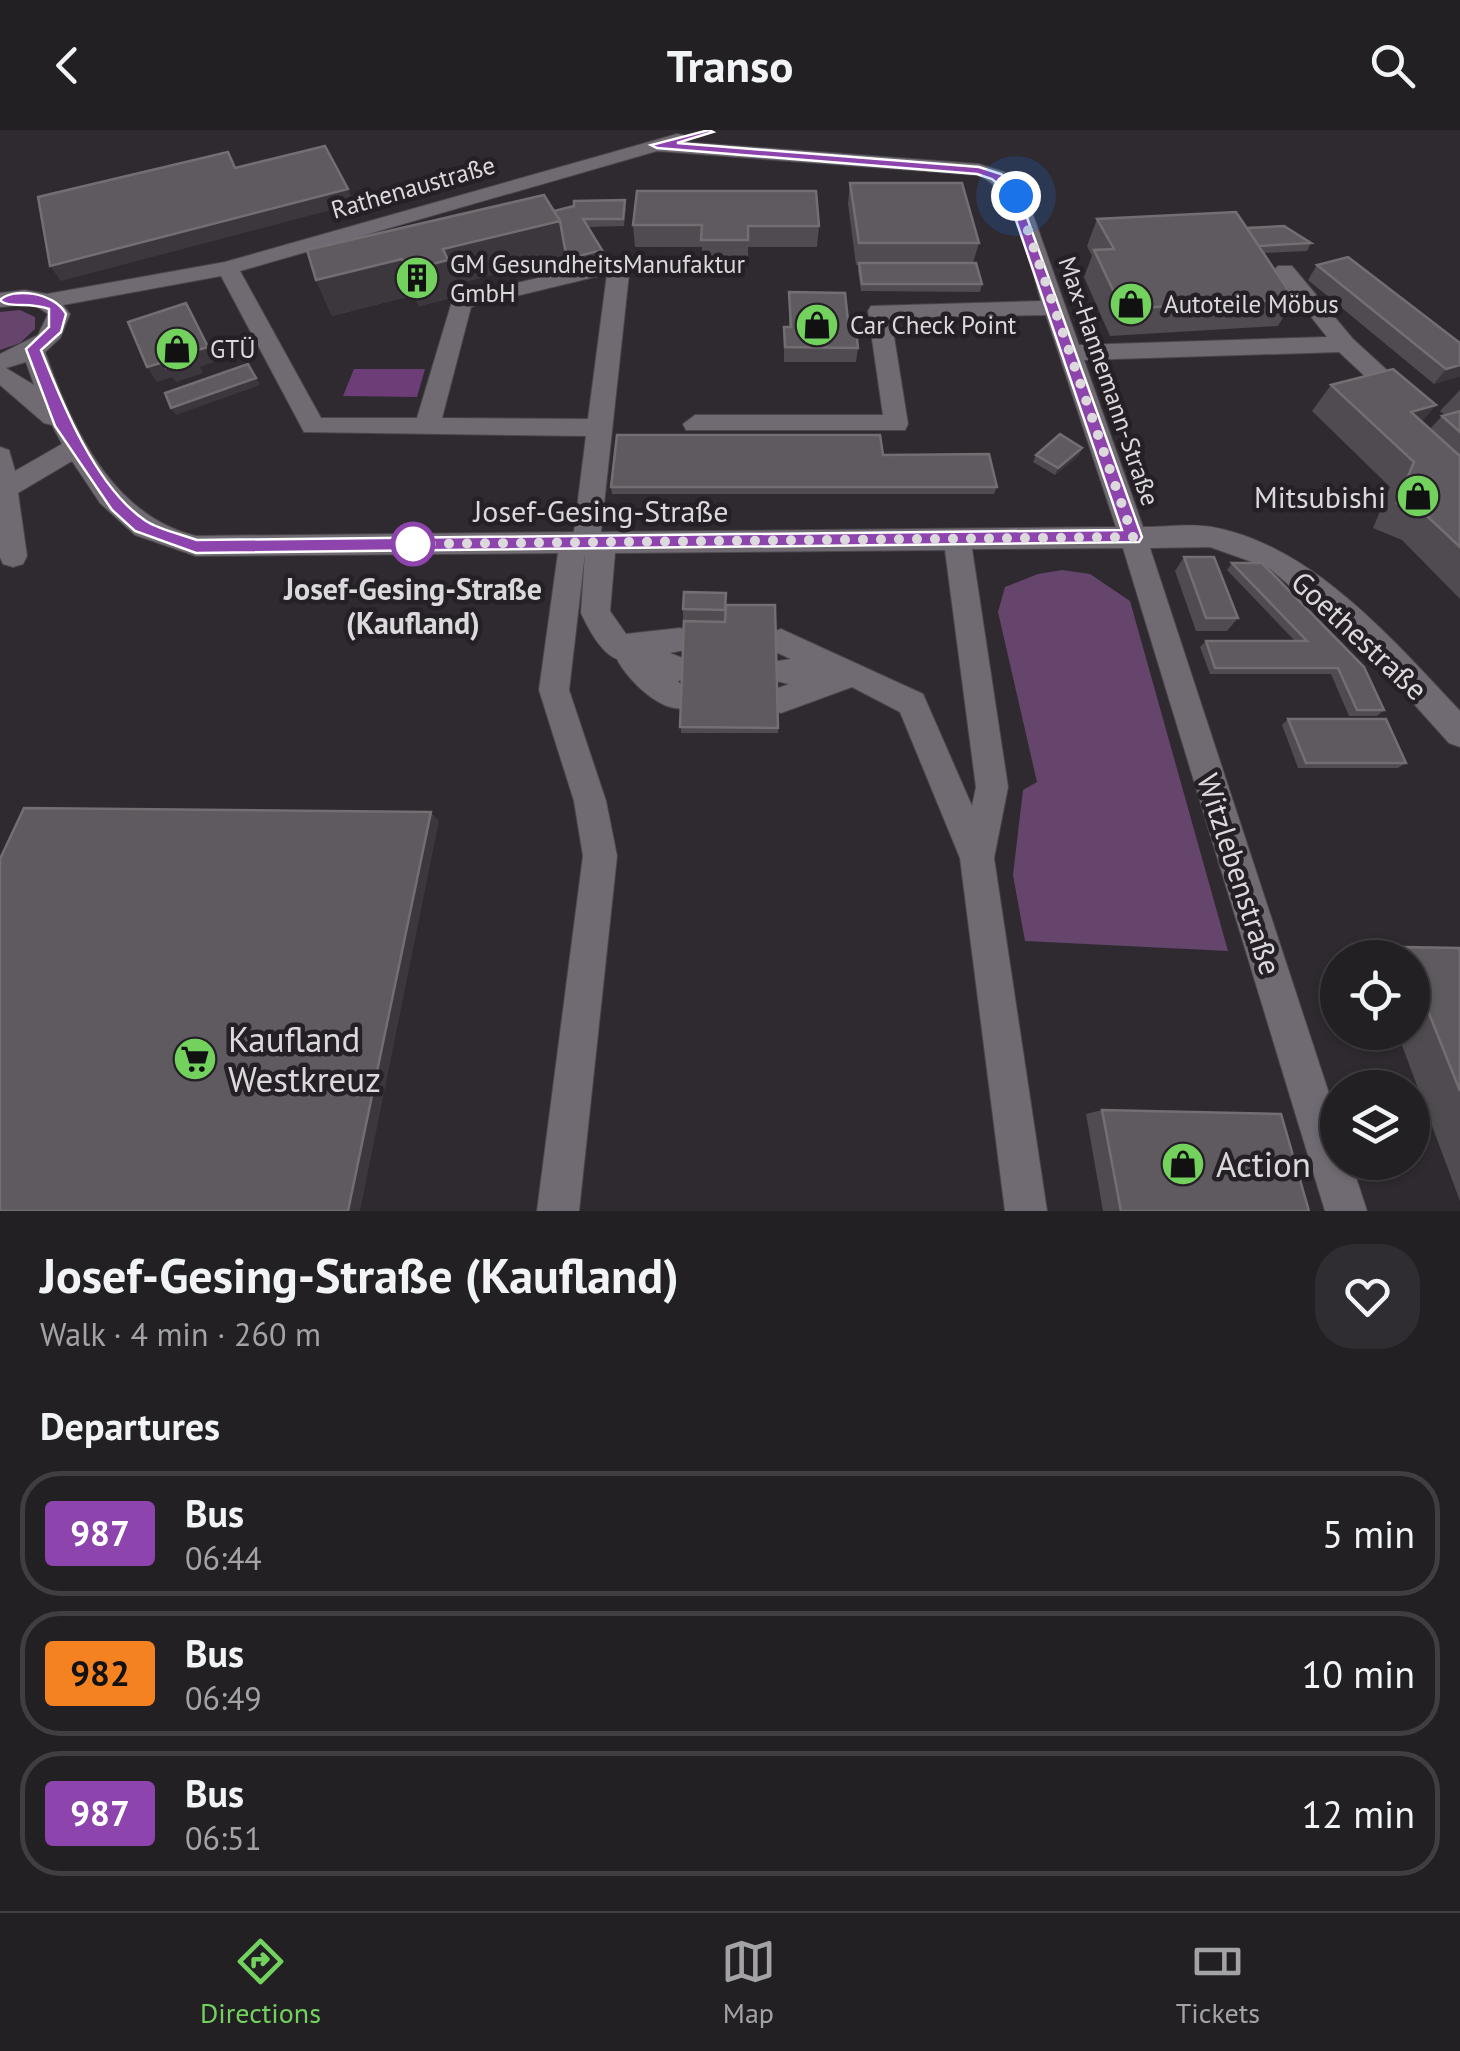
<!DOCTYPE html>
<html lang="en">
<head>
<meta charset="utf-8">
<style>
  body { margin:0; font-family:"PT Sans",sans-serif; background:#2f2d31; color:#f1f3f6; height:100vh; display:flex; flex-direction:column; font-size:38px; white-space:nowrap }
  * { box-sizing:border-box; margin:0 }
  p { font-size:32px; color:#a3a3a6 }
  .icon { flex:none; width:55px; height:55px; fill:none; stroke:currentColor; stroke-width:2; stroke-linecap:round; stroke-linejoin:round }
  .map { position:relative; height:1081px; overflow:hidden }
  .drawer { display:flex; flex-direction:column; background:#232024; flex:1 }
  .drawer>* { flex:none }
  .badge { padding:0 20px; border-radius:8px; font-size:35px; line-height:65px }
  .tools { position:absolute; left:1320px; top:810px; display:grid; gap:20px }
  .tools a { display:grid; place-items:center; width:110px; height:110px; border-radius:50%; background:#232024; box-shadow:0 2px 8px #0004,0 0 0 2px #403e41; font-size:50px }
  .you { position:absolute; width:50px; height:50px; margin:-25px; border:8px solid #fff; border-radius:50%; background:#1a73e8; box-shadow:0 0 0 15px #1a73e833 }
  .map>.badge { position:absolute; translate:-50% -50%; box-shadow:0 0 0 5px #fff }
  h2 { padding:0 40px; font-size:38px; line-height:90px }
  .round { display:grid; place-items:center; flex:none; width:105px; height:105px; border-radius:40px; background:#2f2d31 }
  .summary { display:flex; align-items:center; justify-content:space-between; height:170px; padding:0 40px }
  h1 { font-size:48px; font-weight:800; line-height:75px }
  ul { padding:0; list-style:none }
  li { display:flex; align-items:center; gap:30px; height:125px; margin:0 20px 15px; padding:0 20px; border:5px solid #403e41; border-radius:40px }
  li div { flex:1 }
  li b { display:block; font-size:38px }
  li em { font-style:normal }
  li .badge { min-width:110px; font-weight:700; text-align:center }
  header { display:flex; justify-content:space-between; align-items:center; height:130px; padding:0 40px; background:#232024; font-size:45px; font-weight:800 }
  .dock { display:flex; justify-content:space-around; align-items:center; height:140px; border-top:2px solid #403e41; background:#232024; font-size:28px; color:#a3a3a6 }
  .dock a { display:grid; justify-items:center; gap:5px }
  .dock .current { color:#72d25d }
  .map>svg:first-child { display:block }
</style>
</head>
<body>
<header><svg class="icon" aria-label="back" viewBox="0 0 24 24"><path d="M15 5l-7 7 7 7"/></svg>Transo<svg class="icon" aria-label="search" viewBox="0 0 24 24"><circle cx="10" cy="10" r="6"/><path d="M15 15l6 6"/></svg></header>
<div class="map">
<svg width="1460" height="1081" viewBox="0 0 1460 1081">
  <rect width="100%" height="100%" fill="#2f2a30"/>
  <!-- green -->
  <path fill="#65456c" d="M20 180 35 187V199L20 213 0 220V182Z
    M1062 440 1090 444 1130 471 1228 821 1025 811 1013 745 1023 660 1037 652 998 482 1005 457 1038 444Z"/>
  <!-- water -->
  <path fill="#6d3d78" d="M354 239H425L417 267 343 266Z"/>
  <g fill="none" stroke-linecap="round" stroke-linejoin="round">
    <!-- minor casing -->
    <g stroke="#4a464b" stroke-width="2">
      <path id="minor" d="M677 4 683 5 684 12 979 34 1004 42 1026 65 1079 215 1327 207 1274 140 1278 136H1292L1353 209 1413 264 1417 270 1413 276H1397L1339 222 1084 230 1143 397C1165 397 1191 393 1212 397 1312 415 1393 510 1460 581V617L1449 613 1370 525 1269 438 1210 417 1150 418 1338 991V1032H1351L1367 1081H1325L1123 418 972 419 1008 657 994 728 1047 1081H1005L960 728 900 582 852 557 781 583 770 579 766 570 770 561 789 554 771 550 767 541 771 532 791 529 771 520 766 511 771 502 781 499 923 564 972 676 976 657 945 420 615 423 610 481 626 504 680 498 690 501 695 510 690 519 670 523 688 530 692 539 688 548 678 551 691 568 687 577C664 586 627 550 617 529 601 523 588 498 581 483L585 423 569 560 606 671 617 726 579 1081H537L583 726 574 671 539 560 558 423 196 426 135 405 100 373 72 331 18 363 27 426 23 434 13 437 3 434 0 427V317L9 320 15 341 62 314 52 295 44 293 0 255V224L38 205 48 184 33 174 0 177V163L25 160 47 164 225 132ZM657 21 977 45C1018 59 1029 133 1041 171L871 176 868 181 883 285H695L683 294 686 300H905L908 294 891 188 1046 185 1116 397 601 402 630 135 626 131 619 129 453 168 417 288H321L240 141ZM607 144 588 289 442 288 471 177ZM221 146 304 302 586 306 574 402 196 406C112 386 71 296 45 222L60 208 70 184 63 175ZM26 232 34 255 6 238Z"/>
    </g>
    <!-- minor -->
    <use href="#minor" fill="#706b72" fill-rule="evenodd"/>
  </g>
  <!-- wall -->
  <path fill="#4f4b50" d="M850 53 979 113 973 133 982 154 980 162 861 161 858 141 859 135H856L848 74Z
    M626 77 624 96 588 97 604 128 572 136 566 126 456 154 459 166 419 176 414 165 332 186 316 150Z
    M1097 89 1247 98 1311 113 1307 121 1264 123 1294 169 1278 196 1110 206 1084 147 1092 126 1087 116Z
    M633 95 819 96 817 117H748V131H702V117H635Z
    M1317 135 1460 213V246L1434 254 1308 150Z
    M789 162 849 200 858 218 856 232H784V197H789Z
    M1331 255 1436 275 1421 292 1430 299 1442 286 1445 285 1440 281 1460 260V469L1402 410 1373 398 1390 357 1312 281Z
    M1082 318 1079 325 1055 345 1033 332 1036 325Z
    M883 325 997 357 994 364H612L611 357Z
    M1184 427 1238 488 1227 501H1196L1175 441Z
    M1232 433 1384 580 1377 586H1349L1331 544H1210L1200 517 1206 511H1295L1227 440Z
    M726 475 778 598V603H681L683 479Z
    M1288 589 1406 633 1398 638H1298L1282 595Z
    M1403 817 1460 818V1071L1397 902H1412V828H1375Z
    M1102 980 1309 1081H1103L1086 984Z"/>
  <!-- shaded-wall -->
  <path fill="#3c373d" d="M348 59 354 74 61 151 50 136Z
    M560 91 566 126 456 154 459 166 419 176 402 129 414 165 332 186 316 150Z
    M602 120 604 128 572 136 571 128Z
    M186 173 217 231 200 237 203 243 176 252 172 247 157 252 147 237Z
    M1460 235V246L1434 254 1446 239Z
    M256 248 260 255 176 285 171 278Z
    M1436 275 1412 302 1411 282Z
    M1082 318 1079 325 1055 345 1058 338Z
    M431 682 439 691 360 1081H348Z"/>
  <!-- building -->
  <path fill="#5e5a5f" stroke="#726e72" stroke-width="2.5" d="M325 16 348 59 50 136 38 67 228 22 235 38Z
    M850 53H962L979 113H859Z
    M637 61H816L819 96H748V110H701L702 95H633Z
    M544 65 560 91 443 119 448 130 407 141 402 129 316 150 307 120Z
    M625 70 623 89H583L602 120 571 128 565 119 560 91 554 81 574 76V71Z
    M1236 82 1294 169 1122 179 1094 120 1114 119 1097 89Z
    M1284 96 1311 113 1259 116 1247 98Z
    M1348 127 1460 213V235L1446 239 1317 135Z
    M859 133H976L982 154H862Z
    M789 162 845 163 849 200H856L858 218 785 217 784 197H791Z
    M186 173 208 217 191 222 194 228 166 238 164 232 147 237 128 192Z
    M248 234 256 248 171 278 165 263Z
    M1393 239 1436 275 1411 282 1460 326V417L1427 386 1397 373 1414 332 1331 255Z
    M1460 281V302L1442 286Z
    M1060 304 1082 318 1058 338 1036 325Z
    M617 305H880L883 325 989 324 997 357H611Z
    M1184 427H1214L1238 488H1206Z
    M1232 433H1262L1364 537 1384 580H1357L1338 538H1215L1206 511H1307Z
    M684 462 726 463 725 480 683 479Z
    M726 475H775L778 598 680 597 684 491 725 492Z
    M1288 589H1386L1406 633H1306Z
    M24 678 431 682 348 1081H0V729Z
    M1403 817 1460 818V961L1412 841V828H1407Z
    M1102 980 1281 984 1309 1081H1121Z"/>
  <!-- line -->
  <path fill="#8e44ad" stroke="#fff" stroke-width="2.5" d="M709 0 713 2 677 13 979 37 1001 44 1016 57 1142 407 1139 412 196 423 135 401 112 380 55 296 26 219 49 197V179C30 171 7 179 0 170 13 157 54 162 66 184L61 202 41 220C62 273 96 358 146 391 160 400 181 404 197 410L1122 400 1006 61 992 49 977 44 657 18 651 15Z"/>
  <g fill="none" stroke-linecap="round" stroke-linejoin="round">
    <!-- walk -->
    <path stroke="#dcd9dc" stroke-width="10" stroke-dasharray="0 18" d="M413 414 1133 407 1016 66"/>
  </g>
  <!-- icons -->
  <defs>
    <g id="building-disc" transform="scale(2.25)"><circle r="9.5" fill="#72d25d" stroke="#252026"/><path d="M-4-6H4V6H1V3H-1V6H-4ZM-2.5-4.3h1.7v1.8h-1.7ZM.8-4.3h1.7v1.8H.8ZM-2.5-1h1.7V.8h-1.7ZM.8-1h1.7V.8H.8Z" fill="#111"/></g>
    <g id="shop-disc" transform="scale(2.25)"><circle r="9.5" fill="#72d25d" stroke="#252026"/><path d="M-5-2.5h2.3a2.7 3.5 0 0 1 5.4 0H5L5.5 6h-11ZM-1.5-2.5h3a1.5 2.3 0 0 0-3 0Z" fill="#111"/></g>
    <g id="supermarket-disc" transform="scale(2.25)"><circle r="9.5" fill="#72d25d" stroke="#252026"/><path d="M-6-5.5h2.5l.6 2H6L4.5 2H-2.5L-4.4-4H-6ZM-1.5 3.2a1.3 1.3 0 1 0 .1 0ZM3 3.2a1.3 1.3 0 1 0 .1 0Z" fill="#111"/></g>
  </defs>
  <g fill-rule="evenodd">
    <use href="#building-disc" x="417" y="148"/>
    <use href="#shop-disc" x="1131" y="174"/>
    <use href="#shop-disc" x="817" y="195"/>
    <use href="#shop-disc" x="177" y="219"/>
    <use href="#shop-disc" x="1418" y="366"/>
    <use href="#supermarket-disc" x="195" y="929"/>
    <use href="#shop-disc" x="1183" y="1034"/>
  </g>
  <!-- markers -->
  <circle fill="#fff" stroke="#8e44ad" stroke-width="5" cx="413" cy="414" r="20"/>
  <g text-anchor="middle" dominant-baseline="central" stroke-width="9" stroke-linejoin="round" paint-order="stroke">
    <!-- far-street labels -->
    <g font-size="25" fill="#dcd9dc" stroke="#252026">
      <text transform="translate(413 57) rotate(-16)">Rathenaustraße</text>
      <text transform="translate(1109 251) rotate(71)">Max-Hannemann-Straße</text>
    </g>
    <!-- far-poi labels -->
    <g font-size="25" fill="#dcd9dc" stroke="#252026" text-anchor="start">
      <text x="450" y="134">GM GesundheitsManufaktur<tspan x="450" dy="29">GmbH</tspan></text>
      <text x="1164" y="174">Autoteile Möbus</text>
      <text x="850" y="195">Car Check Point</text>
      <text x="210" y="219">GTÜ</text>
    </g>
    <!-- poi labels -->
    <g font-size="30" fill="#dcd9dc" stroke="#252026" text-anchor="end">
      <text x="1386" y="366">Mitsubishi</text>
    </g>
    <!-- street labels -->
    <g font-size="30" fill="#dcd9dc" stroke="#252026">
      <text x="601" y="380">Josef-Gesing-Straße</text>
      <text transform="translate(1360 505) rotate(43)">Goethestraße</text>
      <text transform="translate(1240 744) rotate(72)">Witzlebenstraße</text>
    </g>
    <!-- stop labels -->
    <g font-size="30" font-weight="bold" fill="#dcd9dc" stroke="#252026">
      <text x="413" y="458">Josef-Gesing-Straße<tspan x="413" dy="34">(Kaufland)</tspan></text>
    </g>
    <!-- near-poi labels -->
    <g font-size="35" fill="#dcd9dc" stroke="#252026" text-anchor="start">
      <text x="228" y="909">Kaufland<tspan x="228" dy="40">Westkreuz</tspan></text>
      <text x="1216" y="1034">Action</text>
    </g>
  </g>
</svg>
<div class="tools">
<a><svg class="icon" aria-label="locate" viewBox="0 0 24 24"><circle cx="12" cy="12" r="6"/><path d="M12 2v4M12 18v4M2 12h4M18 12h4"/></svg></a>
<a><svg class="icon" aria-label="layers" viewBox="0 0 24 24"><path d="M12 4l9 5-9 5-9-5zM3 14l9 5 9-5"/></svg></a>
</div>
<div class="you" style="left:1016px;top:66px"></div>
</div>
<section class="drawer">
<div class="summary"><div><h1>Josef-Gesing-Straße (Kaufland)</h1><p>Walk · 4 min · 260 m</p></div><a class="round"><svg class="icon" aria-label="heart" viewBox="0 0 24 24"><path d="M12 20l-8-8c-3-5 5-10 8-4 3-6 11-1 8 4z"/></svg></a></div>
<h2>Departures</h2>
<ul>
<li><span class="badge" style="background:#8e44ad;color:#fff">987</span><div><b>Bus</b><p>06:44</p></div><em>5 min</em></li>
<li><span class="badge" style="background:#f58220;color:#111">982</span><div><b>Bus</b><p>06:49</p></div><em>10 min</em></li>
<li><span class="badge" style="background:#8e44ad;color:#fff">987</span><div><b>Bus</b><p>06:51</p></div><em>12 min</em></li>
</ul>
</section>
<nav class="dock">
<a class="current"><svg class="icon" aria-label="directions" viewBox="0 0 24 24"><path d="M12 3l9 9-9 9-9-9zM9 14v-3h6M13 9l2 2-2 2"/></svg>Directions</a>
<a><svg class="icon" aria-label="map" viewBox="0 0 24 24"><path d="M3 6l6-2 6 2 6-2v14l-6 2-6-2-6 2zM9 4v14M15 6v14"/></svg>Map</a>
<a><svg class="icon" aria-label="tickets" viewBox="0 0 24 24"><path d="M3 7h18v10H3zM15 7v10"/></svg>Tickets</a>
</nav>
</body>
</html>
